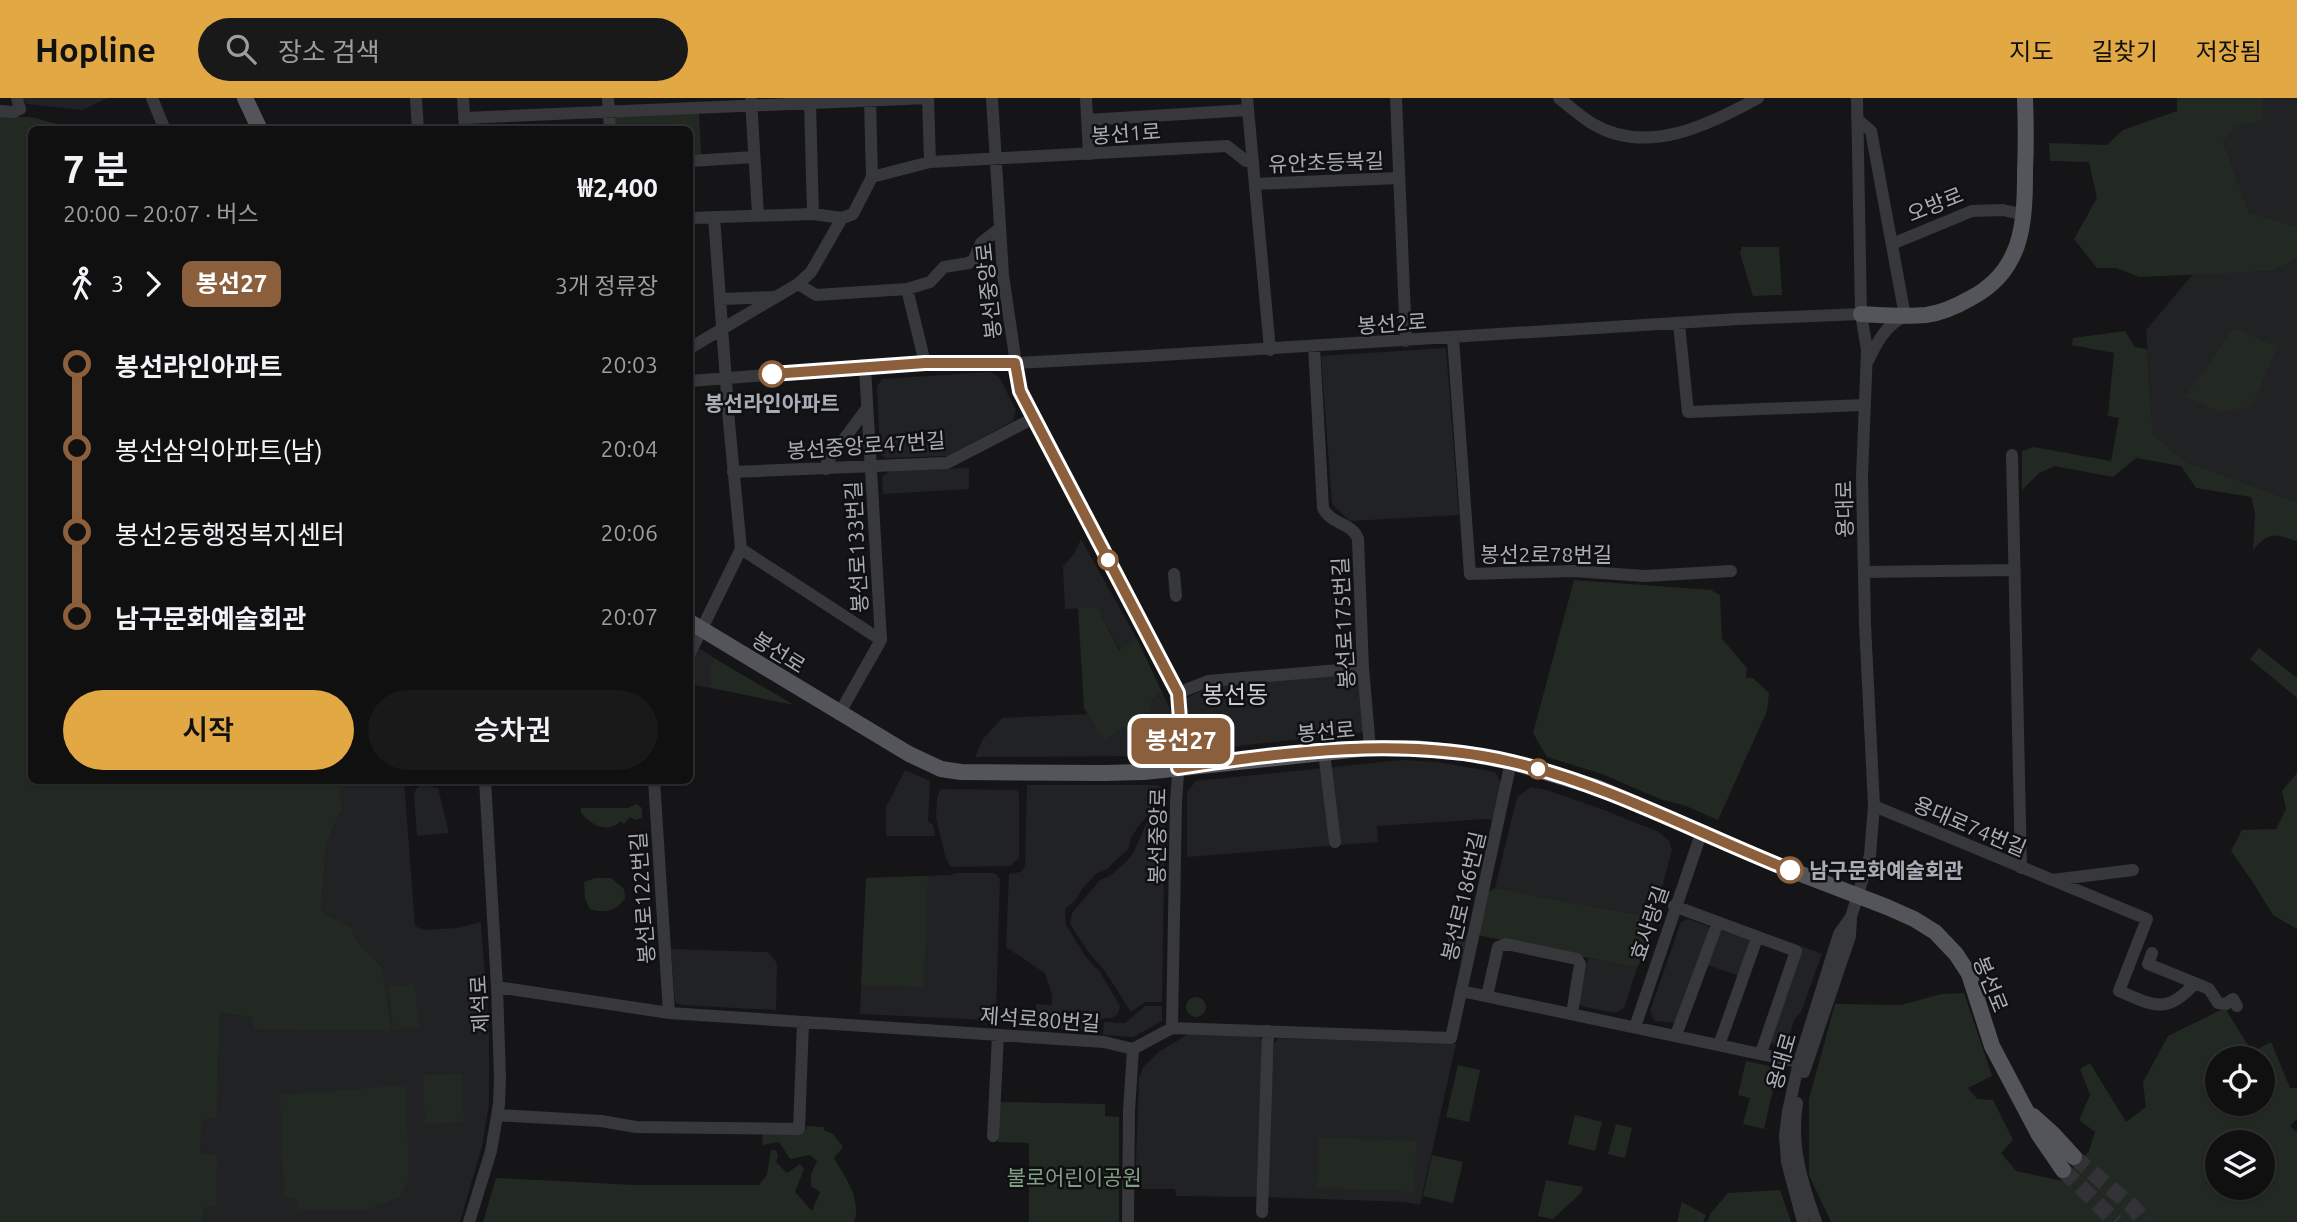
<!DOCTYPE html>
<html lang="ko">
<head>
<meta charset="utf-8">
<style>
  body { margin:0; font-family:Ubuntu,"Noto Sans KR",sans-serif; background:#19191a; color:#f1f3f6; height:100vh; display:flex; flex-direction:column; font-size:26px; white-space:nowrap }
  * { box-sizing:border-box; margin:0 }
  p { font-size:23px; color:#9c9d9f }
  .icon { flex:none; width:38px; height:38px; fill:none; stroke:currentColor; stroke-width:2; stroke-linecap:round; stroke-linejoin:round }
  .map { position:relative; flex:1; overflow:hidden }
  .sheet { position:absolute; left:28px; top:28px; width:665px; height:658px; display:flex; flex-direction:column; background:#101011; border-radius:10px; box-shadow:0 2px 5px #0004,0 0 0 2px #303031 }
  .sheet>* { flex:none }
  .badge { padding:0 14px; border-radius:10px; font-size:24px; line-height:46px }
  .buttons { position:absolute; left:2205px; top:948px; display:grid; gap:14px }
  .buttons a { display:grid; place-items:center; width:70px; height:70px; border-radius:50%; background:#101011; box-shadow:0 2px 5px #0004,0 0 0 2px #303031; font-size:35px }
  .map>.badge { position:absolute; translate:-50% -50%; box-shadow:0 0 0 4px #fff }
  .legs { display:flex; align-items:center; gap:10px; height:77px; padding:0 35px; font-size:23px }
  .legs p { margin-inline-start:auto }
  .overview { display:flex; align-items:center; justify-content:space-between; height:119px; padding:0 35px }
  h1 { font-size:38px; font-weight:600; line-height:52px }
  .primary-button { display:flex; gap:14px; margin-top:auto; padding:14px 35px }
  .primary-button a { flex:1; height:80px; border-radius:42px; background:#e1a844; color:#111; font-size:28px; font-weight:600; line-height:80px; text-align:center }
  .primary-button a+a { background:#19191a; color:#f1f3f6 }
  ul { padding:0 35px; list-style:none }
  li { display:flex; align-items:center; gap:24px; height:84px; font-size:26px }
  li i { display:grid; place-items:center; width:10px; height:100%; margin:0 9px; background:currentColor }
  li i::after { content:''; width:18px; height:18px; margin:-9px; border:5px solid; border-radius:50%; background:#101011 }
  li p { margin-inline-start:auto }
  li:first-child i { background:linear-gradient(#0000 50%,currentColor 0) }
  li:last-child i { background:linear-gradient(currentColor 50%,#0000 0) }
  header { display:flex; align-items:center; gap:42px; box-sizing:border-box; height:98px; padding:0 35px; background:#e1a844; color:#111 }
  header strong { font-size:33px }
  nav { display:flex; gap:38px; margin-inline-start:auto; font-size:24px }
  .search { width:490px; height:63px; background:#19191a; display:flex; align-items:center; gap:18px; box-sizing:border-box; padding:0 24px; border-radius:38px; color:#9c9d9f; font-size:26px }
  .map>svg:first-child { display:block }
</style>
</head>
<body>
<header>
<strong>Hopline</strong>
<div class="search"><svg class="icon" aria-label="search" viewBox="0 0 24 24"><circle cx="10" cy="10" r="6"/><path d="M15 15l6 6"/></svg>장소 검색</div>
<nav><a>지도</a><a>길찾기</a><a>저장됨</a></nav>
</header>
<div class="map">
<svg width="2297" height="1124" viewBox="0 0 2297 1124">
  <rect width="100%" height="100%" fill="#151517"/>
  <!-- built -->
  <path fill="#212224" d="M23 0H108L82 12 27 6Z
    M2215 0H2297V129L2249 114 2223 43Z
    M2297 161V404L2184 363 2153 336 2146 232 2193 176 2273 173Z
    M1446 250 1459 417 1350 423 1332 406 1321 258Z
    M990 274 999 279 1016 312 1013 323 948 358 886 360 880 356 877 288 882 281Z
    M969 370V391L883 396 882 379 889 373Z
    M1081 441 1137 541 1120 552 1097 510 1065 511 1063 468 1074 456Z
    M701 551 714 560V565H711V590L690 586V571L698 552Z
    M1362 576 1366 634 1201 652 1191 642 1186 600 1214 587Z
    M1162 594 1171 613 1172 647 1160 658 975 659 983 641 1002 620 1089 616 1104 643Z
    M1402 662 1437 664 1495 674 1502 686 1493 722 1486 721 1377 728 1378 744 1187 759V694L1196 683Z
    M905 672 930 683 928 723 933 727 935 738H886V709Z
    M340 683H404L415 828 424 832 457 830 481 824 489 935V1006L482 1048 460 1124H202L204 1110 217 1056 200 1055 202 1023 217 1017 220 915 251 919 382 869 355 841 352 830 321 814 326 747 342 710Z
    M421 687 438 690 449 735 417 738 414 696 416 691Z
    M1027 687H1158L1163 692 1162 701 1141 725 1132 738 1128 751 1107 771 1096 776 1082 791 1076 802 1065 811 1066 827 1085 858 1100 874 1120 908 1118 916 1112 920H1104L1096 925 1095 933 1036 929V906L1052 907V897L1045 875 1006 849 1009 776 1021 774 1025 768Z
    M1531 689 1547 692 1604 712 1659 734 1669 743 1672 752 1654 820 1495 790 1517 699Z
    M941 691 1016 692 1019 695V760L1010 768 951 769 945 758 936 719 937 699Z
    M1160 709 1165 710 1162 904H1145L1131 914 1104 872 1089 855 1070 826 1072 815 1100 782 1111 777 1127 763 1134 754 1146 726Z
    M955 775H995L1000 781 996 915 987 922 860 916 866 780 951 777Z
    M1688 821 1708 828 1709 832 1676 925 1654 923 1650 913 1681 824Z
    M1722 833 1749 842 1751 846 1740 878 1707 867 1718 835Z
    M1801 848 1822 856 1801 914 1795 920 1788 941 1778 947 1770 945 1768 939Z
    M671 851 768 854 777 865 776 912 680 907 675 904Z
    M1588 860 1637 870 1624 910 1614 915 1581 908 1578 903Z
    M1145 908H1162V923L1133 939 1103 937 1104 924 1125 925Z
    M1189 936 1257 938 1263 943 1258 1099 1176 1098 1175 1091H1135L1139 980 1143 969 1160 953Z
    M1279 940 1456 946 1420 1107 1405 1104 1266 1099 1274 945Z"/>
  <!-- green -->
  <path fill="#222923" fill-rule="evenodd" d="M2177 0H2262L2263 22 2234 30 2223 43 2249 114 2297 129V161L2273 173 2139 179 2116 170H2097L2074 141 2097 100 2089 64 2050 63 2049 45 2107 47 2123 32 2177 13Z
    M699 15 701 59 690 60V32L613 31 612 22 616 19Z
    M0 19H31L75 31 32 32V682L340 683 342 710 326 747 321 814 352 830 355 841 382 869 391 933 255 931 251 919 220 915 217 1018 202 1023 200 1055 217 1056 216 1107 204 1110 202 1124H0Z
    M1742 149H1779L1782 197 1753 198 1740 155Z
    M2234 230 2277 249 2252 308 2220 314 2185 299Z
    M2125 233 2135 249 2147 251 2153 336 2184 363 2297 404V443C2274 436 2270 433 2253 452L2255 415 2251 399 2196 390 2181 368 2136 360 2113 379 2055 368 2039 375 2022 392V353L2034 349 2111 363 2119 320 2108 318 2114 255 2072 247 2073 240Z
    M1574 482 1711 492 1720 497 1722 541 1747 570 1746 580H1753L1769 595 1767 613 1718 722 1686 708 1660 701 1602 676 1547 659 1533 635Z
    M1097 509 1119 552 1137 541 1162 594 1152 602 1149 613 1104 643 1084 610 1078 510Z
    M2259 550 2297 580V600L2250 561Z
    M714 560 794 607 711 590V564L714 565Z
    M2297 675V831L2273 817 2254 786 2231 753 2242 732 2276 731 2286 711 2282 693Z
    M636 706 642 710V720L636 722 630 719 624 726 621 723C607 736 592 727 581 715V710H628Z
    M928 778 924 889 861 887 866 780Z
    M595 780H611L624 791 625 800C616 813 606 816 590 811L585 801 584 784Z
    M1495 790 1654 820 1643 858 1637 870 1478 837 1488 794Z
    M1448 839H1467L1462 860H1448Z
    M415 886 419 929 393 932 389 888Z
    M1964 895 1992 978 1968 990 1977 1001 1993 1002 2013 1042 2001 1055 2016 1073 2063 1083 2089 1053 2095 1034 2079 1022 2090 997 2080 971 2090 965 2126 1024 2146 1009 2143 984 2168 938 2225 910 2252 954 2271 944 2290 990H2297V1021L2290 1028 2297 1034V1124H1831L1809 1077V1001L1835 906 1901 907 1941 896ZM2217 961H2263V1006H2217ZM2217 1045H2263V1090H2217Z
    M1186 909a10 10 0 1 1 20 0a10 10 0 1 1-20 0Z
    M1746 963 1778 970 1764 1031 1743 1026 1750 1000 1738 997Z
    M1458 967 1480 972 1469 1024 1446 1019Z
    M462 976 464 1024 425 1026 423 977Z
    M406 987 409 1081 400 1099 371 1111H297L296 1101 284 1099 280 997Z
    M999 1004 1105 1006V1018L1119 1019V1124H1029V1045L998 1044Z
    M1575 1017 1602 1024 1595 1053 1568 1046Z
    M1616 1026 1632 1030 1625 1060 1608 1056Z
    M807 1028 824 1029V1032L833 1036 843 1049 834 1060C845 1080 862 1100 854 1124H483L496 1080 635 1087H759L767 1077 771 1052H776L778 1057 776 1064 787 1075 800 1066 804 1071 795 1094 812 1113 820 1094 811 1088V1077L817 1063 810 1057 790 1061 779 1044 762 1047 763 1035H804Z
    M1319 1039 1416 1043 1415 1094 1317 1090Z
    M1432 1057 1463 1064 1453 1105 1423 1098Z
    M1546 1082 1583 1089 1581 1095 1553 1121 1538 1118Z
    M1780 1092 1791 1124H1707L1711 1115 1728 1095Z
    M1682 1104 1706 1117 1703 1124H1677Z"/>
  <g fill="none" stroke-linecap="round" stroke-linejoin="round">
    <!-- major-tunnel -->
    <path stroke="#333337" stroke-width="16" stroke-dasharray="16 8" stroke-linecap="butt" d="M2074 1059 2132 1108 2145 1124
      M2063 1072 2116 1124"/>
    <!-- minor -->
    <path stroke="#37383c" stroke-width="12" d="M152 0 165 32
      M416 0 418 32
      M463 0 465 32
      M608 0 610 32
      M992 0 1003 177 1020 293 1180 601 1181 634 1176 704 1172 930
      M1086 0 1089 56
      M1247 0 1270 252
      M1396 0 1406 243
      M1559 0C1570 9 1581 19 1593 26 1647 58 1709 27 1758 0
      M751 2 758 117
      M870 2 872 79
      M810 4 813 116
      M0 13 14 14 20 11 17 0
      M464 20 928 0 930 64
      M1857 21 1871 33 1905 218C1886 227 1877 244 1868 263
      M1087 22 1248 12
      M690 63 754 59
      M1255 86 1399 80
      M690 120 813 116 842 120 853 116 872 79 930 64 1227 48 1246 63H1253
      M1892 146 1972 113 2003 112 2025 117
      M798 186 816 197 907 191 930 184 944 169 969 165 974 161 981 145 1000 130
      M907 191 925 265
      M721 201 774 199
      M1679 226 1688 314 1863 307
      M1453 240 1470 476 1573 473 1645 478 1731 473
      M1314 249 1323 410C1331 427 1352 424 1358 441L1363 570 1370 650
      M690 250 798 186 811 174 842 120
      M690 283 925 265H1015L1146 258 1739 221 1861 216
      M2012 357 2021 770
      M826 371 827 364 867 310
      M733 374 947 365 1034 320
      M741 451 881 542
      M1864 474 2015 472
      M1174 476 1176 498
      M690 555 741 451 729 324 714 119
      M1178 595 1208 583 1363 570
      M839 616 881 542 865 270
      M1324 654 1335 744
      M654 682 669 915
      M1874 708 2147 821 2119 893C2154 908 2167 917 2195 885L2148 866 2152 855
      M2052 782 2133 772
      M1674 808 1796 853 1761 955
      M2195 885 2209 891 2218 905 2226 906 2233 901 2237 908
      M497 889 669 915 1104 944 1133 951 1172 930 1451 940 1511 664
      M1461 893 1799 964
      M1487 898 1498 849 1506 846 1577 861 1580 866 1572 916
      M1635 929 1702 733
      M1676 937 1718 824
      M1719 947 1757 840
      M1804 974 1850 838 1851 821
      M1797 1005C1790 1047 1802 1085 1816 1124
      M497 1017 601 1023 636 1029 799 1031 803 925
      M993 1038 998 937
      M1262 1114 1268 933
      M469 1124 491 1053 499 1006 500 980 497 889 485 682
      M1128 1124 1129 1013 1133 951
      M1803 1124 1787 1064 1785 1038 1788 1013 1799 964 1839 836 1851 819 1870 757 1874 708 1865 526 1862 379 1867 252 1861 216 1857 0"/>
    <!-- major -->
    <path stroke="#53555a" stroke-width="16" d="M245 0 260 32
      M1861 216C1882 217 1904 219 1926 217 1942 215 1957 208 1971 200 2022 173 2025 127 2025 75 2026 50 2026 25 2025 0
      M690 524 909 656 941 671 961 674 1104 675 1144 674 1370 650H1414L1464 655 1511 664 1599 690 1775 766 1887 809 1914 821 1935 834 1956 856 1969 876 1992 948 2039 1037 2063 1072
      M2033 1018 2053 1036 2074 1059"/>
  </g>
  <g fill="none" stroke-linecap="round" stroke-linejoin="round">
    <!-- line-1 casing -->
    <g stroke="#fff" stroke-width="16">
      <path id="line-1" d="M772 276 925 265H1015L1020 293 1034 320 1178 595 1181 634 1178 670C1287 654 1403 638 1512 664 1609 687 1697 735 1790 772"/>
    </g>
    <!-- line-1 -->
    <use href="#line-1" stroke="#8b5e3c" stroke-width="10"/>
  </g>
  <!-- markers -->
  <g fill="#fff" stroke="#8b5e3c" stroke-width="3.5">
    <circle cx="772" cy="276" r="12"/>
    <circle cx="1108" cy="462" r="9"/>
    <circle cx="1538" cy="671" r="9"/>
    <circle cx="1790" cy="772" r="12"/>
  </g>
  <g text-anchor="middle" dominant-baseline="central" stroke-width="5" stroke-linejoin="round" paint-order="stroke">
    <!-- street labels -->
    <g font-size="21" fill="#a9adb6" stroke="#101012">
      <text transform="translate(1126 35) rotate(-4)">봉선1로</text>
      <text transform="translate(1326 64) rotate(-2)">유안초등북길</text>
      <text transform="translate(1935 106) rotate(-22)">오방로</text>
      <text transform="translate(988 193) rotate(-96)">봉선중앙로</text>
      <text transform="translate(1392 225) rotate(-4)">봉선2로</text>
      <text transform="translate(866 347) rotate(-4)">봉선중앙로47번길</text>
      <text transform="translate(1844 411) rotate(-91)">용대로</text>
      <text transform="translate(856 449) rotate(-93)">봉선로133번길</text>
      <text x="1546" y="456">봉선2로78번길</text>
      <text transform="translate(1343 525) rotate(-93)">봉선로175번길</text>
      <text transform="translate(779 554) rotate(32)">봉선로</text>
      <text transform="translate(1326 633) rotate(-5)">봉선로</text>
      <text transform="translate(1970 728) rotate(23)">용대로74번길</text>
      <text transform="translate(1157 738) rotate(-89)">봉선중앙로</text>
      <text transform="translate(1463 798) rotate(-77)">봉선로186번길</text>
      <text transform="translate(642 800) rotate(-94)">봉선로122번길</text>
      <text transform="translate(1649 825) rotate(-71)">효사랑길</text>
      <text transform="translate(1991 886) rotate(68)">봉선로</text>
      <text transform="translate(479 906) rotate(-93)">제석로</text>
      <text transform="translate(1040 921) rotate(4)">제석로80번길</text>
      <text transform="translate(1781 963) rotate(-74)">용대로</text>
    </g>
    <!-- stop labels -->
    <g font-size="21" font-weight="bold" fill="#a9adb6" stroke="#101012">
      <text x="772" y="305">봉선라인아파트</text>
      <text x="1809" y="772" text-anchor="start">남구문화예술회관</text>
    </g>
    <!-- park labels -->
    <g font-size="21" fill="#819f82" stroke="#101012">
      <text x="1074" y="1079">불로어린이공원</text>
    </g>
    <!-- quarter labels -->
    <g font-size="24" fill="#c9ccd2" stroke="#101012">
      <text x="1235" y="596">봉선동</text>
    </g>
  </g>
</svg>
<div class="buttons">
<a><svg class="icon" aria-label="locate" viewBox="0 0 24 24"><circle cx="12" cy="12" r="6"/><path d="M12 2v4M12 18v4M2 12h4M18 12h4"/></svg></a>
<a><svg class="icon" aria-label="layers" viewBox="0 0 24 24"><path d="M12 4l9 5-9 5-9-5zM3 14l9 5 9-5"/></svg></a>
</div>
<b class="badge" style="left:1181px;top:643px;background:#8b5e3c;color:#fff">봉선27</b>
<section class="sheet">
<div class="overview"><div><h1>7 분</h1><p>20:00 – 20:07 · 버스</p></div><b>₩2,400</b></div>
<div class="legs"><svg class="icon" aria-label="walk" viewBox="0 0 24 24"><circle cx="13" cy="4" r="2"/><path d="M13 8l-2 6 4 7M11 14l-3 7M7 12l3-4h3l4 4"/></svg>3<svg class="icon" aria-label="forward" viewBox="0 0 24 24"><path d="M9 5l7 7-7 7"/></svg><b class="badge" style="background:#8b5e3c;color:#fff">봉선27</b><p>3개 정류장</p></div>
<ul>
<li><i style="color:#8b5e3c"></i><b>봉선라인아파트</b><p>20:03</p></li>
<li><i style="color:#8b5e3c"></i><span>봉선삼익아파트(남)</span><p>20:04</p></li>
<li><i style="color:#8b5e3c"></i><span>봉선2동행정복지센터</span><p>20:06</p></li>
<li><i style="color:#8b5e3c"></i><b>남구문화예술회관</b><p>20:07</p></li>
</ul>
<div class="primary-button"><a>시작</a><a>승차권</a></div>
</section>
</div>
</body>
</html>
